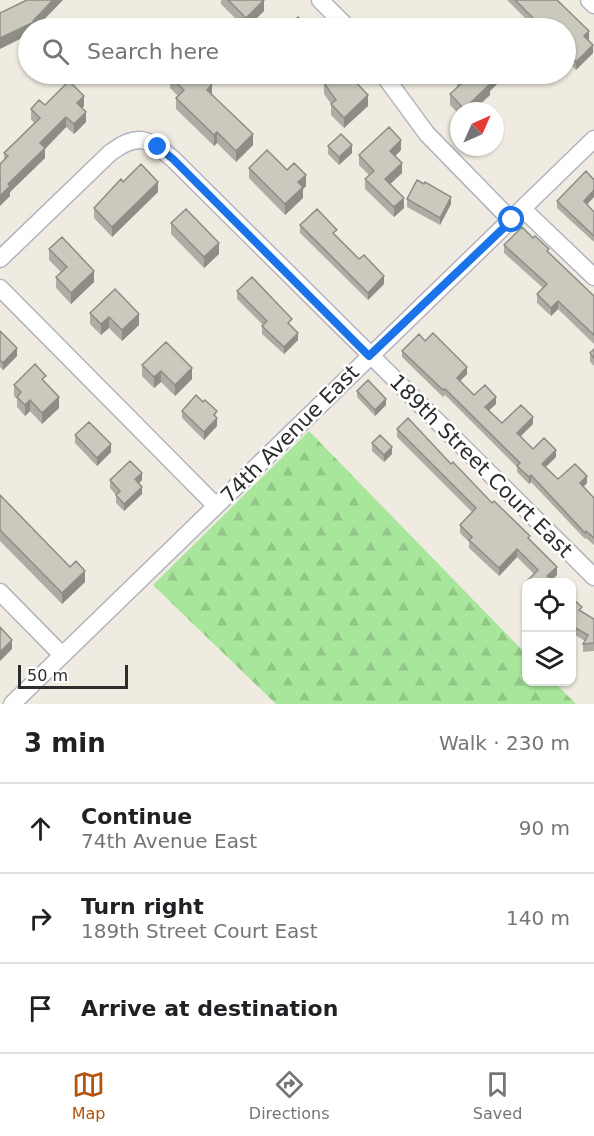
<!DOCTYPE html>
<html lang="en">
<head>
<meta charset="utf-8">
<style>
  :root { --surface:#fff; --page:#f6f6f6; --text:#202124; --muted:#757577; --line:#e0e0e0; --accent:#b45309 }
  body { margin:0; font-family:"DejaVu Sans",sans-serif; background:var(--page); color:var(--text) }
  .controls { position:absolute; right:18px; bottom:18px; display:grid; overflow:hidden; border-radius:12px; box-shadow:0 2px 4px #0004 }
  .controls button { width:54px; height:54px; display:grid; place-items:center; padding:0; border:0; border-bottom:2px solid var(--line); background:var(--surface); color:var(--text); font:30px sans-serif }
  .compass { position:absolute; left:450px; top:102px; width:54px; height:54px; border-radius:50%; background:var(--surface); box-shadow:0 2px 4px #0004; rotate:45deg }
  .scale { position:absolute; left:18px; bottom:15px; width:110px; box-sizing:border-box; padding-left:6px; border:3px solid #2d2d2d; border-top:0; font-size:16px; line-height:21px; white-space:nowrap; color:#2d2d2d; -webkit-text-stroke:4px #fff; paint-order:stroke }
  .stop { position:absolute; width:18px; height:18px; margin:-14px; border:4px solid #1a73e8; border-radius:50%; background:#fff }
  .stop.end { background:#1a73e8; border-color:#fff; box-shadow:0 2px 6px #0008 }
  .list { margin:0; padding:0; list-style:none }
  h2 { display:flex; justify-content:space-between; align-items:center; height:78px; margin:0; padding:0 24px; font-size:26px }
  h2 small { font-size:20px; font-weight:400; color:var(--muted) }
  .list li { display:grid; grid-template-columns:39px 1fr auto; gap:18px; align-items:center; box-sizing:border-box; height:90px; padding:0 24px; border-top:2px solid var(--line) }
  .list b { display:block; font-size:22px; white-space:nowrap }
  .list p { margin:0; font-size:20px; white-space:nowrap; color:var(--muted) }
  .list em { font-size:20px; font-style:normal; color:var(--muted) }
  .icon { flex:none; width:33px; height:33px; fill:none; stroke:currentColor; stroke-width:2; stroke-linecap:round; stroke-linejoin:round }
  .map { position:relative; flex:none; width:594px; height:704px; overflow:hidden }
  .search { position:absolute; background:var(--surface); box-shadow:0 2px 4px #0004; left:18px; right:18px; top:18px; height:66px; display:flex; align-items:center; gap:15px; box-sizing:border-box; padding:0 21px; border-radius:33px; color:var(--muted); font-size:22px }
  .sheet { height:348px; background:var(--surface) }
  nav { display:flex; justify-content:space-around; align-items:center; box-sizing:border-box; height:84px; border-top:2px solid var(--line); background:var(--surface); font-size:16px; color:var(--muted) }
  nav a { display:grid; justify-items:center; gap:3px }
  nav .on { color:var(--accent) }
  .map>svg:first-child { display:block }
  .forest { fill:url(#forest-firs) }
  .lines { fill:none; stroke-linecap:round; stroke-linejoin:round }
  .street-casing { stroke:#b3b3c1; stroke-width:19 }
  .street { stroke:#fff; stroke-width:16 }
  .wall { fill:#afada3 }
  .shaded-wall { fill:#8e8d85 }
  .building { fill:#cbc9be; stroke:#8e8d85; stroke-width:1.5 }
  .route { stroke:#1a73e8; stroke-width:8 }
  .labels { text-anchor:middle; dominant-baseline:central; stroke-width:5; stroke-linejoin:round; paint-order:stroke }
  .street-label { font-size:21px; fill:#2d2d2d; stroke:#fff }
</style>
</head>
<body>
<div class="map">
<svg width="594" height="704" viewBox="0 0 594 704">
  <defs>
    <pattern id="forest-firs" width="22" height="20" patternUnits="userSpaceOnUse" patternTransform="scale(1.5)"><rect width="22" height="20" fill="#a8e79b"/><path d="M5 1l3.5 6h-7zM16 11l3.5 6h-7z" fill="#91c686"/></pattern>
  </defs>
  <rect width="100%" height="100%" fill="#efebe0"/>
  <path class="forest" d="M309,431L526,654V682H554L576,704H276L153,585Z"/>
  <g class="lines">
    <defs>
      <path id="street" d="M320,0L348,28
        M589,0L594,5
        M383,74L427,134L511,220
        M523,209L594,277
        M0,259L110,153C138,132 148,138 173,159L594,577
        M0,288L216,506
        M0,592L61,654
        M12,704L594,139"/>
    </defs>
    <use href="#street" class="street-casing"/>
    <use href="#street" class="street"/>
  </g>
  <path class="wall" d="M221,0H264V11L247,28H245L221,4Z
    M507,0H557L589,39L588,40L593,53L576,70L566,59V28H535Z
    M122,74H141V77Z
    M503,74V78L490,91V95L473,111H459V114L450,105V94L457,88V80Z
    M170,77L212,95L253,145L236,162L217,143L214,146L176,109V98L178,96L170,88Z
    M324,83L368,106L344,128L331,115V104L324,94Z
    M45,105L84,106L82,108L86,122L74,134L66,127L45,149V158L10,192V196L4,160V153L34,123L31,119V109Z
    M328,146L352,153L339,165L328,154Z
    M401,150L395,156L402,173L390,184L404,208L394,217L365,189V179L369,175L359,165V155Z
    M249,168L287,170L306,186L303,189V198L285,215L249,178Z
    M424,184L451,204L440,225L407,207V199Z
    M158,192L112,237L94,218V208Z
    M557,201L587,204L594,212V242L557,208Z
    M171,223L219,254L204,268L171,234Z
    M300,225L337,237L384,284L368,300L300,233Z
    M533,238L549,253L594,296V344L558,309L551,316L537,303V294L543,288L504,253V245Z
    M49,249L94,282L71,304L56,288V277L61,272L49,260Z
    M115,289L139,325L122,341L109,328L101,335L90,324V313Z
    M237,291L291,327L298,340L284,354L262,334V326L263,325L237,299Z
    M0,331L17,356L3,370L0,367Z
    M425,341L467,374L460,381L474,395L496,404L489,410L502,423L533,424L520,436L533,449L556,457L546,467L558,479L587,483L583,487L594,498V545L586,538L585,539L531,482L529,484L517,472V467L445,395L443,397L402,357V351Z
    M594,349V366L590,362V353Z
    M142,365L192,379L175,396L161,382L154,388L142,376Z
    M46,383L59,408L42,424L30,411L25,416L17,407V399L14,396V385Z
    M357,391L386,405L375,416L357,397Z
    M182,411L217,418V426L204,440L182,418Z
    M397,429L451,464L492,503L530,539L557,575L552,580L554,582H527V581L534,574L517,557L499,576L469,548V542L460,533V525L472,512L397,437Z
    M75,435L111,452L97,466L75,443Z
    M372,443L392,454L384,462L372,451Z
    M110,480H142L139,483L142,494L124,511L116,503V495L110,488Z
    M0,495L85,582L62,604L0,541Z
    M572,598L582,612L594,619V651L583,652V644L585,641L572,633Z"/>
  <path class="shaded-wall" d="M53,0H63L36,28H28V35L0,49V38L33,21Z
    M264,0V11L246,28V18Z
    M589,31V39L584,44V36Z
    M593,45V53L576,70V62Z
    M496,74H503V78L490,91V95L473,111H464V109Z
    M212,84V95L207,90Z
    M368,95V106L344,128V118Z
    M84,96V106L77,113V103Z
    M86,112V122L74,134V124Z
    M66,117V127L45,149V158L10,192V196L0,206V196L8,184L40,143Z
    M217,132V143L214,146V135Z
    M253,134V145L236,162V151Z
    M401,140V150L390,161V151Z
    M352,145V153L339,165V157Z
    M402,163V173L385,189V179Z
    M306,175V186L303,189V198L285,215V204L298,182Z
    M158,182V192L112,237V227Z
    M594,190V197L584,208V201Z
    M451,197V204L440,225V218Z
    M404,198V208L394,217V207Z
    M219,243V254L204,268V257Z
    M94,271V282L71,304V293Z
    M384,276V284L368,300V293Z
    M558,301V309L551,316V308Z
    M139,314V325L122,341V330Z
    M109,317V328L101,335V324Z
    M298,333V340L284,354V347Z
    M17,348V356L3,370V363Z
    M467,367V374L457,384V378Z
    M192,368V379L175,396V385Z
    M161,371V382L154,388V377Z
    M59,397V408L42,424V413Z
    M496,397V404L485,414V407Z
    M386,399V405L375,416V410Z
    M30,400V411L25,416V405Z
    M533,417V424L517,440V433Z
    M217,418V426L204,440V432Z
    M111,444V452L97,466V458Z
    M392,447V454L384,462V455Z
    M556,450V457L542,470V464Z
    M142,473V480L135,487V479Z
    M531,475V482L529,484V477Z
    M587,476V483L580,490V483Z
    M142,487V494L124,511V504Z
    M517,549V557L499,576V568Z
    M557,567V575L549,582L547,576Z
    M85,571V582L62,604V593Z
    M12,640V649L0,661V652Z"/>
  <path class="building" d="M27,0H53L33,21L34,22L0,38V13Z
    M228,0H264L246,18Z
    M515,0H557L589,31L584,36L593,45L576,62L566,51V28H543Z
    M298,17L309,28H286Z
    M113,26L126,28H113Z
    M173,74H200L212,84L207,90L253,134L236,151L217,132L214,135L176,98L184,90L170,77Z
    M335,74H344L345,75L348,74L368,95L344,118L331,104L336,100L324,83Z
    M463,74H496L488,82L490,84L464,109L450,94L461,84L457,80Z
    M69,81L84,96L77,103L86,112L74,124L66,117L40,143L45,148L8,184L10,186L0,196V164L8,156L4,153L40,118L31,109L39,100L45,105Z
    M389,127L401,140L390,151L402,163L385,179L404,198L394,207L365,179L374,171L359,155Z
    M341,134L352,145L339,157L328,146Z
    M267,150L287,170L294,163L306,175L298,182L303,187L285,204L249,168Z
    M141,164L158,182L112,227L94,208L121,179L123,182Z
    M586,171L594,180V190L584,201L594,212V236L557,201Z
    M417,180L424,184L425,182L451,197L440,218L407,199Z
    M186,209L219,243L204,257L171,223Z
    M317,209L337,230L333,233L359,259L364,255L384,276L368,293L300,225Z
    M522,227L533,238L535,236L549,249L547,251L594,296V335L558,301L551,308L537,294L547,284L504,245Z
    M62,237L94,271L71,293L56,277L67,267L49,249Z
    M252,277L292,319L288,323L298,333L284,347L262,326L267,321L237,291Z
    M115,289L139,314L122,330L109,317L101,324L90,313Z
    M0,331L17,348L3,363L0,360Z
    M433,333L467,367L457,378L474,395L485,385L496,397L485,407L502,423L521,405L533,417L517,433L533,449L544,438L556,450L542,464L558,479L575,464L587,476L580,483L594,498V538L586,531L585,533L531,475L529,477L517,466L520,463L445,389L443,390L402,351L419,334L425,341Z
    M166,342L192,368L175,385L161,371L154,377L142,365Z
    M594,349V358L590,353Z
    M35,364L46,376L42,379L59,397L42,413L30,400L25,405L17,397L21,392L14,385Z
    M368,380L386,399L375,410L357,391Z
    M196,395L203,402L205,400L217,411L214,415L217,418L204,432L182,411Z
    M408,418L451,464L453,462L492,503L494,501L530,536L528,538L557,567L547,576L554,582H529L527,581L538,570L517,549L499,568L469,540L472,537L460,525L476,508L397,429Z
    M89,422L111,444L97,458L75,435Z
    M380,435L392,447L384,455L372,443Z
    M130,461L142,473L135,479L142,487L124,504L116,495L120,491L110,480Z
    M0,495L70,567L76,561L85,571L62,593L0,530Z
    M572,598L582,607L579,610L594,619V643L583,644L588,635L572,626Z
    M0,627L12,640L0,652Z"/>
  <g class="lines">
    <path class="route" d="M158,147L173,159L369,356L512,220"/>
  </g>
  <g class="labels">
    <g class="street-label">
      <text transform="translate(290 434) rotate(-45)">74th Avenue East</text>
      <text transform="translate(481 466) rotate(45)">189th Street Court East</text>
    </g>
  </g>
</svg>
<div class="controls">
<button><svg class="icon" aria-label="locate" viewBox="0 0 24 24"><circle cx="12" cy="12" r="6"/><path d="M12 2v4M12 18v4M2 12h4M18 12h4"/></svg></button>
<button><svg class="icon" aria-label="layers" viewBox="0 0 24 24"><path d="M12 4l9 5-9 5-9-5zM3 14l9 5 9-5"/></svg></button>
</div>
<svg class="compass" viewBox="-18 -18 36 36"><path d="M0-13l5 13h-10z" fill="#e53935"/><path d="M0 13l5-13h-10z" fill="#757577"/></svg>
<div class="scale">50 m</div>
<div class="stop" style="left:512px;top:220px"></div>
<div class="stop end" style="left:158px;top:147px"></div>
<div class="search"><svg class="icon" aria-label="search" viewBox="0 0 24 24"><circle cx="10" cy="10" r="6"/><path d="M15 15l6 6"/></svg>Search here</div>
</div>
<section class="sheet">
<h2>3 min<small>Walk · 230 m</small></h2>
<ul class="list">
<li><svg class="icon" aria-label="ahead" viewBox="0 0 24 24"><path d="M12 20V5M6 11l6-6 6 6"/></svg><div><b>Continue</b><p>74th Avenue East</p></div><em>90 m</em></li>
<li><svg class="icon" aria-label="right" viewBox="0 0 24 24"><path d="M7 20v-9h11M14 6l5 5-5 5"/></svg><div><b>Turn right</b><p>189th Street Court East</p></div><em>140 m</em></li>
<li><svg class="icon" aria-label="arrive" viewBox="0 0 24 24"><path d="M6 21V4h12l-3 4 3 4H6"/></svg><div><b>Arrive at destination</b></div></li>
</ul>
</section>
<nav>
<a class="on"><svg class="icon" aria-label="map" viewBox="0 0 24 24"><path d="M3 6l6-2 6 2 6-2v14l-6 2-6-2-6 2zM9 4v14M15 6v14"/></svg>Map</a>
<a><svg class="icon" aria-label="directions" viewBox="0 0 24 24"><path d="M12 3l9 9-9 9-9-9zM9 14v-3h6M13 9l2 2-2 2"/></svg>Directions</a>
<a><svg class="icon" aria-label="saved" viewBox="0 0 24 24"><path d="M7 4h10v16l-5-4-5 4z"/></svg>Saved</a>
</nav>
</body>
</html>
